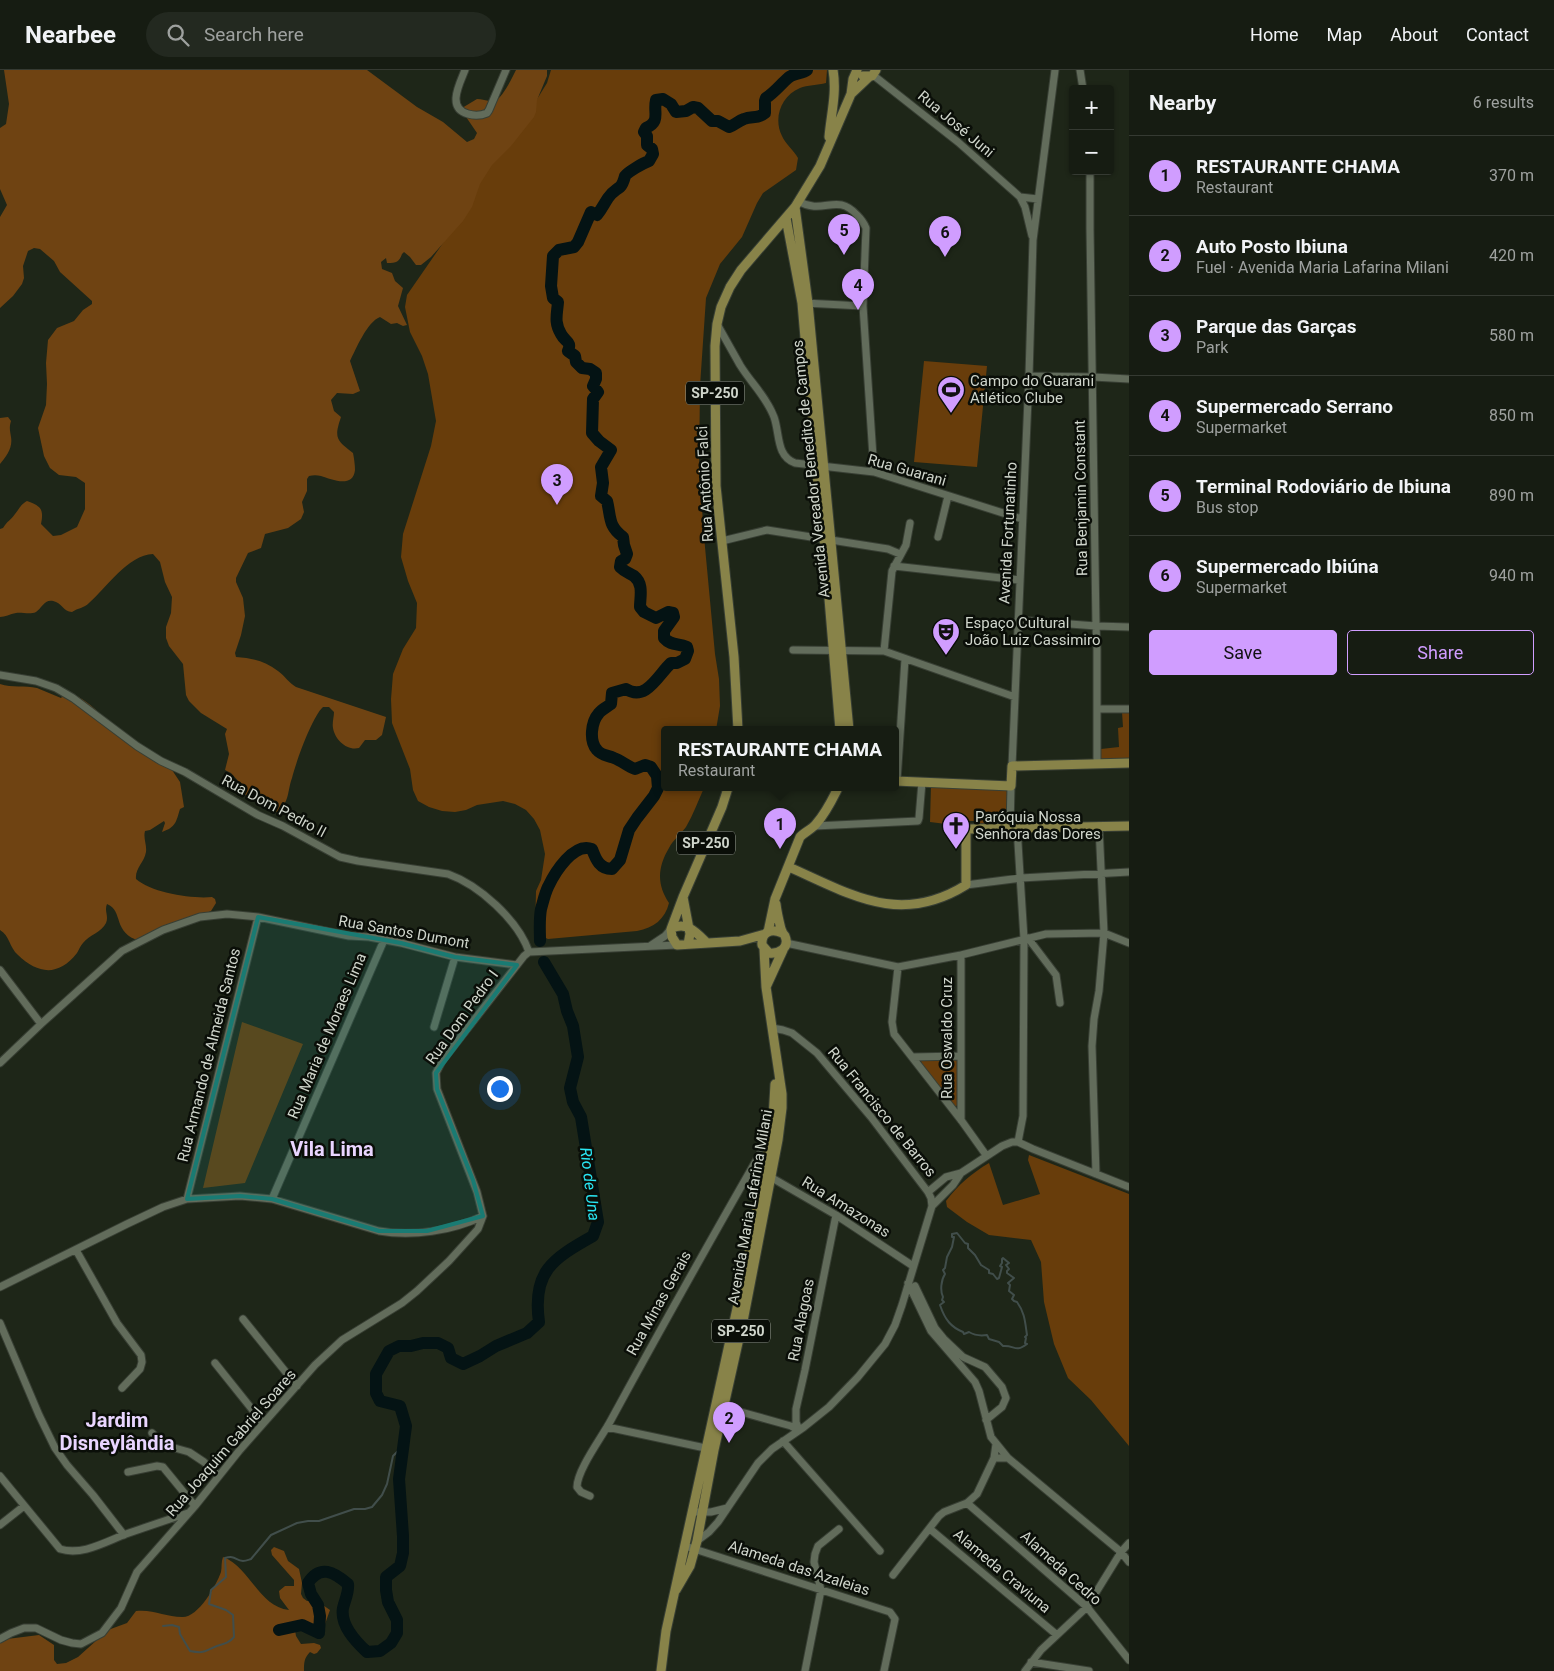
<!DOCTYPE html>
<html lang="en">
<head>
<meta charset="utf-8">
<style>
  :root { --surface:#161c12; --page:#232920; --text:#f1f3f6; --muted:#9ea19f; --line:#353a32; --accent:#d09dff }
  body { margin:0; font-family:Roboto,sans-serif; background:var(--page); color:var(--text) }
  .controls { position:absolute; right:15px; top:15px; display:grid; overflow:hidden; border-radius:5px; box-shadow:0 1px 4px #0004 }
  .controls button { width:45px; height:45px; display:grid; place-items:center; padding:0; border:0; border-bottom:1px solid var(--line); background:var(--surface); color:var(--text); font:25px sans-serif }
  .you { position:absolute; left:499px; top:1018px; width:18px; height:18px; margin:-12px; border:4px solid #fff; border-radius:50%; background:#1a73e8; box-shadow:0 0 0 8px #1a73e833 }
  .badge { display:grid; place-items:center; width:32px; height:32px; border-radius:50%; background:var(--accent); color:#111; font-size:16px; font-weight:700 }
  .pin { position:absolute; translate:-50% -41px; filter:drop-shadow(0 1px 2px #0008) }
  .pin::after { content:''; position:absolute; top:26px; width:18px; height:15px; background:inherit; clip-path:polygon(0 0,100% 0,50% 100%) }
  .popup { position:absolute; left:661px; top:656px; width:238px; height:65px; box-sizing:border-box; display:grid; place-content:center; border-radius:5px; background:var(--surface); filter:drop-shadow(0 1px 4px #0005); font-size:16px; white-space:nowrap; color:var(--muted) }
  .popup b { font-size:19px; color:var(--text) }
  .popup::after { content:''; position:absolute; left:50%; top:100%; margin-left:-10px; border:10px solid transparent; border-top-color:var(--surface) }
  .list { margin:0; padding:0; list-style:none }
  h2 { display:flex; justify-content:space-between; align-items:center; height:65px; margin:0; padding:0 20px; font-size:21px }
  h2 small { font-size:16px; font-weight:400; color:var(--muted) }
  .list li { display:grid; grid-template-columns:32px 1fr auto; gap:15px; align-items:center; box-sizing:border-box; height:80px; padding:0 20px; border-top:1px solid var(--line) }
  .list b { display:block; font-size:19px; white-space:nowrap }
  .list p { margin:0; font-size:16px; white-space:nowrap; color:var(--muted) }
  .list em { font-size:16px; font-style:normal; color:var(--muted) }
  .actions { display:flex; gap:10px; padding:15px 20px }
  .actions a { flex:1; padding:11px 0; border:1px solid var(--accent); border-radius:5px; text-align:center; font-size:18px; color:var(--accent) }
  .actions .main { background:var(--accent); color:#111 }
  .icon { flex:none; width:28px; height:28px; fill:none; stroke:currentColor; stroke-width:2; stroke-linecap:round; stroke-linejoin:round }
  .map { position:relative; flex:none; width:1129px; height:1601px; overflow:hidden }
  header { display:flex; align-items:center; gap:30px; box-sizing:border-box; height:70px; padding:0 25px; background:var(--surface); border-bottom:1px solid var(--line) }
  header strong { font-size:24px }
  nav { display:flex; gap:28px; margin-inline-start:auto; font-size:18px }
  .search { width:350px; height:45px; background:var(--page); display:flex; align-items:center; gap:12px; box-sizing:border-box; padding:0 18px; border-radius:28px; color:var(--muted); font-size:19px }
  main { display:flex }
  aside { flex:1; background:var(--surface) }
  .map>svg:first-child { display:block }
  .green { fill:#683d0b }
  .forest { fill:#6f4312 }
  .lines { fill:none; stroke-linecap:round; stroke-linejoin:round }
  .stream { stroke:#414e4b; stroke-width:2 }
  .river { stroke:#041314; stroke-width:12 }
  .minor-casing { stroke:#383f34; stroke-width:9 }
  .major-casing { stroke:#383f34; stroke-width:11 }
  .minor { stroke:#626c5b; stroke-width:7 }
  .major { stroke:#888349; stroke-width:9 }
  .marked { fill:#197b73; fill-opacity:0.2; stroke:#197b73; stroke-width:4; stroke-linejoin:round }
  .labels { text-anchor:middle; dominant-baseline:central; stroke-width:5; stroke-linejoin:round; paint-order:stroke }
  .shield { fill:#0a0e08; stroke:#959a91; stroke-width:1 }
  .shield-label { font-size:14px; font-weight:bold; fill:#d0d6cc }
  .street-label { font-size:15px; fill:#d0d6cc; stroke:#0a0e08 }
  .poi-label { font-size:15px; fill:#d0d6cc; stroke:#0a0e08; text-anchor:start }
  .water-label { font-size:16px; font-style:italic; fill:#29e6f3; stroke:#0a0e08 }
  .district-label { font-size:20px; font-weight:bold; fill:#e9d5ff; stroke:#0a0e08 }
</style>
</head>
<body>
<header>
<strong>Nearbee</strong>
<div class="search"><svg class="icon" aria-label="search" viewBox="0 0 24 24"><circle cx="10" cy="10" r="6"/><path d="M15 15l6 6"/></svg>Search here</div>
<nav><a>Home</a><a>Map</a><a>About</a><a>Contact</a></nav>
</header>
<main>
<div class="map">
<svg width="1129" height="1601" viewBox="0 0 1129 1601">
  <rect width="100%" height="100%" fill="#1e2618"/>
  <path class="green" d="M551,0H827L826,13C818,15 807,15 800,18C781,26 773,48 782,66C785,73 794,81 798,88L796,100L763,123L757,133L742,167L720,194L706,228L700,316L699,401L705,477L715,584L719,609L720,636L716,660H665V718H704C698,731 693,745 686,757C681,764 673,770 669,778C657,798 657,815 669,833C665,849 654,858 637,861L548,869L535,863L536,821L541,810L545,784L540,760L534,749L526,740L515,734L503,731L477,735L466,740L455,742L442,741L429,737L418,731L413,720L410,699L392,653L391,629L393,604L403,579L416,558L417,533L408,511L401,487L403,464L431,376L436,351L428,304L422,286L410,262L405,237L407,225L443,173L474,118L539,26L547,13Z
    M924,291L987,296L977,397L914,392Z
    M1122,642H1129V689H1101V679L1119,677L1118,658L1123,657Z
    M931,715L1009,717L1007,750L974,756V751H950L946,754L930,752Z
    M242,952L303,974L245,1113L203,1118Z
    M959,990L958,1035L954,1037L922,995L921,991Z
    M1029,1085L1129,1124V1376L1091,1330L1068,1308L1054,1274L1044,1232L1041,1192L1031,1170L989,1165L967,1152L947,1137L946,1131C958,1115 972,1103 989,1093L1003,1135L1040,1124L1028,1090Z"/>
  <path class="forest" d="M4,0H367L417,37L443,52L467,72L474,69L477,63L462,41V38L477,29C482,29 489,32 494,31C502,29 512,8 516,0H547V6L537,30L536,42L534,47L511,76L492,95L480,114L472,137L463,151L431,187L421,195H416L410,187L404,182L402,184C399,192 397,193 387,193L386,188L381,192L382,199L392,203L395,211L403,218L398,236L407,255L403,256L397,253L391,254L380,247C367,252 356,279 350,291L360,321L353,324L337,323L331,330L334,341L341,347C334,368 336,370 353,383C354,388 355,395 355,400C353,419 331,409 321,406C317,405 313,405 309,406L307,409V421L302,432L304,442L301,449L288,458L265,464L261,478L248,483L236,508V512L243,528L245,546L241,565L235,583L236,587C252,588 265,591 278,601C285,606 289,613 296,617L386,647L382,665L376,670H365L359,678C347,681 335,670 333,658C332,653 334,647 334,642L329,637H323C312,647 296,692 292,708C287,722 290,732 277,742L251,729L242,722L239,712L231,703L225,700L229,684L225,664L227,659L201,643L189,631L186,625L183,594L169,576L166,568V557L171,543L172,527L165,512L160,492L153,484C128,485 106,518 89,533C84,538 78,538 72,542C63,541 63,535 56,532C45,527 42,538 36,542C30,545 22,542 16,543C10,544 5,547 0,547V459L3,458C7,451 11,450 15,444C20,438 20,435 27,431C41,436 44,439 41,454L53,466L61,465L77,457L85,439V413L76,407L59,405L50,398L44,386L38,358L46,335L47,314L46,293L48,270L57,258L74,251L83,240L92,234V231L60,202L54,191L40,179L34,178L28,181L23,196L24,208L22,214L13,226L0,238V147L7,135L0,119V58L6,54L9,34Z
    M8,347L11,351C9,358 10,360 11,367C13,378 6,387 0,394V348Z
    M0,614C12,618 25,615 37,618C45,621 53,625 61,628L62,627L58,619C78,624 92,634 105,650L168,694L180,712L184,737L180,739C176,752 176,757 162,762L165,753L164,751L150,760L145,761C143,768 147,775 146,782C144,793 135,798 136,809C152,823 192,829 212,827L215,829L216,833L211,841L140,871C112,863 124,841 107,834C104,841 109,846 106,853C102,862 89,865 83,873C80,876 79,880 77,883C58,907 38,904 18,885C9,877 10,866 0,860Z
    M274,1477L284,1481L288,1491L299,1499L302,1513L301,1524L303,1528L307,1531H317L330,1540L325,1554V1564L299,1558L295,1560L296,1566L301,1574L314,1573L320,1575L321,1578L317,1583L314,1584L310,1582C304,1588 304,1593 304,1601H0V1572L7,1569L39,1565L54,1575V1590L57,1594L66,1593L78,1587L108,1560L127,1553L136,1541C153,1539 166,1547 182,1547C198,1548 216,1516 221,1502C222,1497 221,1492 223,1487C250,1497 259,1537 289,1540L280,1528L279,1521L285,1516H294V1510L272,1485L271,1480Z"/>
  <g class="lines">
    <path class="stream" d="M957,1163L965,1173L968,1174V1178L975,1185L981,1195L989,1200V1203L993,1204L997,1209L999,1208L1002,1197L1000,1196L1002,1193V1189L1003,1188L1009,1193L1006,1195L1009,1199L1007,1201V1203L1014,1208L1008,1213L1010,1215L1009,1221L1014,1225L1012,1229L1014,1231L1017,1232C1025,1243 1025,1252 1027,1265L1025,1267L1026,1268L1025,1273L1027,1274C1015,1283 1015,1275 1003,1276L999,1272L989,1269L987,1265C981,1266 974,1265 969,1262L964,1264L963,1262C951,1257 945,1250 940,1235L944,1232L942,1230L943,1227C940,1221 941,1210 945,1204L943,1200L945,1198L947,1187L952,1177L954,1167H952V1164Z
      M163,1556L172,1555L179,1557L180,1564L190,1581C205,1584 204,1581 217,1576C224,1574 229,1573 234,1567L233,1545L226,1540L209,1534L211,1520L226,1507L225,1488C235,1485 235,1490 243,1491C246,1491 248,1490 251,1489L271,1465L297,1453L308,1451H319L354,1439H365L372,1437L382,1425L387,1414L393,1386L402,1377"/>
    <path class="river" d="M540,871C540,860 539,850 541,839C543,832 545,823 548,817C555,802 574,772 592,779C596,790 600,799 612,799L620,790L629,760L637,748L654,726L658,718L657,706L651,697L645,695L635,699C627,696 622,691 614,688C608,685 602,686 597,680C589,671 591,652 599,643C602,639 607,637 611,634L612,623L626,619C646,632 658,605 671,593H677L685,589L688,581L687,577C678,573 671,576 664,568V561L674,547L673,543L668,542L656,548L644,542L640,537C640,527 644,514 634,506C629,503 625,502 620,497L621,491L625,489L627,484L624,475L623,467C608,456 611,447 607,431L601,426L603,413L601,397L611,380L599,371L592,363L593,329L598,322L593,316L596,309V303L590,299L582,298L576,292L575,286L568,281C572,271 565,272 561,264C554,252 557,245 558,232L553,228L551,216L553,186L559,180L574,177L578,172L591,142L597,145C602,139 604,134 608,128C612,122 615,121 620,117C623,114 624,110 625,106C628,102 643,93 649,91L653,84L652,79L647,75V66L644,62L646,58C661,51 653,43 656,30L663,29L671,34L676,42L686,41L693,37L698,38L712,51H718L729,57C735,55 738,51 744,49C752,46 758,49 765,43V31L766,28C775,22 781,14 788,8C793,3 802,4 807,0
      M279,1560L302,1555L319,1563L320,1546L318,1535L311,1524L308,1513C320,1494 334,1502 348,1514C349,1523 345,1529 343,1538C340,1555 355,1571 367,1582L380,1581L391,1573L397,1563V1550L388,1532L386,1520V1507L400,1496L403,1483V1466L399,1409L406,1356L400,1336L380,1331L376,1323V1304L389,1281L399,1276H411L423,1273H438L448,1278L451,1288L463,1294L480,1286L496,1276L527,1263L539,1252C532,1202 552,1189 593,1166L598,1152L581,1047L573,1032L570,1018L578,987L573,956L567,941L563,924L544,892"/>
    <defs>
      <path id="minor" d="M465,0C460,13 446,38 468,44C475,46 480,46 487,43L489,40L506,0
        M1080,0L1083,19
        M873,5L958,72L1020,127L1025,137L1032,166
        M1090,101V159L1096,556L1097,579V694
        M1020,127L1038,129
        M798,131C824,146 836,122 857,145C861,149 864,153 866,158L863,236L874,402
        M804,233L863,236
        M717,254C725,268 732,281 740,295C751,313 766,326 774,347C780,364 776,386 795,393L874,402L1022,449
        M1029,306L1093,307L1129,309
        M938,467L948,426
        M831,470L888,479L900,484
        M722,471L767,460L824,469
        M894,496L1019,510
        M1018,550L1096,556L1129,557
        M793,580L884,581L1015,627
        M884,581L892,501L906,475L910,453
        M0,605L36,611L56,618L73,628L137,676L161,691L185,702L258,745L283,756L340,787L358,791L448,804C479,815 518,850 529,882
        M1097,639H1129
        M1012,696L1029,306L1033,170L1055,0
        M897,711L905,589
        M815,756L918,751L919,748L922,712
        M1017,757L1024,869L1023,1046L1018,1072
        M1010,758L1011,716
        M966,815L1021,808L1129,802
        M1028,868L1056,905L1060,933
        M786,873L898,897L961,885L1046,864L1104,863L1129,873
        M650,876L665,866L671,859
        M529,882L677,875
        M961,885V1050
        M898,897L892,952L894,964L961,1050L986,1085
        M0,900L41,954
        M434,957L455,887
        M912,987L961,986
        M0,993L41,954L122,881L163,860L200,847L227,844L258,847L349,866L369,867L401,873L455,887L517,895
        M1096,1104L1092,976L1094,949L1099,921L1104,863L1099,756
        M767,1105L836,1145L913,1196
        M928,1122L946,1107L961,1103L1002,1076L1012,1072H1018L1033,1079L1129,1117
        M187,1129L258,847
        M272,1129L384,870
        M932,1136L953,1115L961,1103
        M76,1180L117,1253L141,1285L142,1292L140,1299L122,1318
        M908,1213L931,1261L975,1312L979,1321L991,1367L1008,1388
        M915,1216L935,1258L944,1269L963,1287L985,1297L1002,1317L1006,1328L1002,1337L986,1350
        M0,1217L127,1154L163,1137L187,1129L240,1126L272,1129L379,1161C412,1167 452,1161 483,1146
        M243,1249L297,1316
        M0,1253L39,1345L55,1378L67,1395L93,1425L124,1465
        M215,1293L263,1353
        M723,1337L791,1356L799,1360
        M607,1357L710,1379
        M799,1360L796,1352V1339L805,1300L836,1145
        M152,1363L164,1375L189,1382L204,1392L219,1406
        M783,1371L880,1481
        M994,1388H1008L1121,1482L1129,1492
        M128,1402L157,1396L163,1397L195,1436
        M0,1406L60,1479C82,1486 105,1472 126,1464C146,1457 167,1450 188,1443
        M590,1426L581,1422L577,1417C577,1400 602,1367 611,1350C660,1260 710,1171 761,1082L768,1065
        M967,1433L1087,1537L1129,1590
        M693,1442H711L727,1438
        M0,1455L24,1436
        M930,1459L1057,1565
        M697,1471L709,1462L718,1452L758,1393L772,1379L804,1357L829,1337L858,1307L885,1274L895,1255L902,1235L932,1136L931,1128L928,1122L871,1047L817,983L792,963L783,960L772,958
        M685,1476L890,1542L895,1549L884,1601
        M893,1505L939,1446L944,1442L967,1433L977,1424L994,1388L996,1374
        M0,1569L11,1563L24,1558H36L61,1570L72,1573L81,1574L102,1563L121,1538L137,1502L195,1436L239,1381L315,1295L342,1270L402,1233L417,1221L449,1191L478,1159L483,1146L477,1122L437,1019L436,1003L442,991L524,886L529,882
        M1031,1592L1089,1601
        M805,1601L821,1520L814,1492L815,1484L818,1476L839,1459
        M1025,1601L1041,1580L1087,1537L1121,1482L1129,1473"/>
      <path id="major" d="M863,6H872L876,0
        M851,24L869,7
        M829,67C831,44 837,23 833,0
        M795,137L808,233L849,660
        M786,148L802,233L816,395L824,469L840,660
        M738,660L734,587L716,416L715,276L717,254L721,237L730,217L741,200L795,137L820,96L851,24L853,9L857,0
        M895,711L1011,716L1012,696L1129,693
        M728,718L722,737L683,827L671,859L672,867L677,875L740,871L765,864
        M789,797C852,825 900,856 966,815V763L967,760L970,759L1129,756
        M683,827L690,864L688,874
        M776,834C777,843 779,851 781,859C782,862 783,864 785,866C790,878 779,884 769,883L762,875C761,862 771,858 782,863
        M671,859C686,850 697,863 707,873
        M768,862L775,829L800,767C805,762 812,759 816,754C826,743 832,730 838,718
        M766,917L783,880
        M676,1520L690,1496L697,1471L714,1380L744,1246L778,1070L782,1038V1024L766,917L764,879
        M661,1601L666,1561L747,1193L769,1075L773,1049L775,1014"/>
    </defs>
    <use href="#minor" class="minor-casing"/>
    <use href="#major" class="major-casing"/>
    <use href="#minor" class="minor"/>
    <use href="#major" class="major"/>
  </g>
  <path class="marked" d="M258,847L401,873L455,887L517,895L436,1003L437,1019L473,1110L483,1146L427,1161H379L272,1129L240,1126L187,1129Z"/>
  <defs>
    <symbol id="stadium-pin" viewBox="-11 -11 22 30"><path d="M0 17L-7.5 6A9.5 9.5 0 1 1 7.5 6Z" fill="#d09dff" stroke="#0a0e08"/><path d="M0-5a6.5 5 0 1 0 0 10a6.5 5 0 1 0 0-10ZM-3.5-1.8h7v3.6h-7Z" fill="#111"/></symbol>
    <symbol id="theatre-pin" viewBox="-11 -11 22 30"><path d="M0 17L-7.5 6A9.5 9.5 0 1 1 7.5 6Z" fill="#d09dff" stroke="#0a0e08"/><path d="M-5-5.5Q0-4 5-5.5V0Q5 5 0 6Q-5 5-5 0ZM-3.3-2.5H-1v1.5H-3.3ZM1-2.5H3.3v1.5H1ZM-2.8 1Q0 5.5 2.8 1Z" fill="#111"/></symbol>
    <symbol id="church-pin" viewBox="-11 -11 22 30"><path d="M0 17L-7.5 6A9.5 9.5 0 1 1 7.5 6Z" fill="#d09dff" stroke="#0a0e08"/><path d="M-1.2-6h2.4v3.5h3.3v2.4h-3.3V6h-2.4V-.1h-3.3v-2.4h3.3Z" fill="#111"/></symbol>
  </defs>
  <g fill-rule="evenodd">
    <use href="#stadium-pin" x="935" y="304" width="32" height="43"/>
    <use href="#theatre-pin" x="930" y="546" width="32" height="43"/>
    <use href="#church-pin" x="940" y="740" width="32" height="43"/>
  </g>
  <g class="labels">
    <g class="shield">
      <rect x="686" y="311.5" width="58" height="23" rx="4"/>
      <rect x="677" y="761.5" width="58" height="23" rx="4"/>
      <rect x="712" y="1249.5" width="58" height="23" rx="4"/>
    </g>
    <g class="shield-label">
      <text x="715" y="323">SP-250</text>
      <text x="706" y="773">SP-250</text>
      <text x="741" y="1261">SP-250</text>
    </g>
    <g class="street-label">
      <text transform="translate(956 54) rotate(40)">Rua José Juni</text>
      <text transform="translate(811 399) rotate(-96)">Avenida Vereador Benedito de Campos</text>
      <text transform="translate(907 400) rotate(16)">Rua Guarani</text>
      <text transform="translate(705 414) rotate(-93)">Rua Antônio Falci</text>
      <text transform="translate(1081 428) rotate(-91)">Rua Benjamin Constant</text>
      <text transform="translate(1008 463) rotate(-87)">Avenida Fortunatinho</text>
      <text transform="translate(274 736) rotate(28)">Rua Dom Pedro II</text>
      <text transform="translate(404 862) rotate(10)">Rua Santos Dumont</text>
      <text transform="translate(462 947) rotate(-54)">Rua Dom Pedro I</text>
      <text transform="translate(327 966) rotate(-67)">Rua Maria de Moraes Lima</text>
      <text transform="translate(947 968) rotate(-90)">Rua Oswaldo Cruz</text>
      <text transform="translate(209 985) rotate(-76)">Rua Armando de Almeida Santos</text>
      <text transform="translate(882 1042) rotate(51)">Rua Francisco de Barros</text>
      <text transform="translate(750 1137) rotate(-80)">Avenida Maria Lafarina Milani</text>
      <text transform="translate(846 1137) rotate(32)">Rua Amazonas</text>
      <text transform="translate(659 1233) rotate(-61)">Rua Minas Gerais</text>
      <text transform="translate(801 1250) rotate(-79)">Rua Alagoas</text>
      <text transform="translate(231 1373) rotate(-49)">Rua Joaquim Gabriel Soares</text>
      <text transform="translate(799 1498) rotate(18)">Alameda das Azaleias</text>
      <text transform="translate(1061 1498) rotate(42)">Alameda Cedro</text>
      <text transform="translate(1002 1501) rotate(40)">Alameda Craviuna</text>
    </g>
    <g class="poi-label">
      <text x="970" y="311">Campo do Guarani<tspan x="970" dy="17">Atlético Clube</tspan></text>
      <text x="965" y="553">Espaço Cultural<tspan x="965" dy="17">João Luiz Cassimiro</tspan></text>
      <text x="975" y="747">Paróquia Nossa<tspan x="975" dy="17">Senhora das Dores</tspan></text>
    </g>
    <g class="water-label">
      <text transform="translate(590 1114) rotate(83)">Rio de Una</text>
    </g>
    <g class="district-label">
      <text x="332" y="1079">Vila Lima</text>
      <text x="117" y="1350">Jardim<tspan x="117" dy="23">Disneylândia</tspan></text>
    </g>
  </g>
</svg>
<div class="controls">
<button>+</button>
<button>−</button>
</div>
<div class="you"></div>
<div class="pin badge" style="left:780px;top:779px">1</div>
<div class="popup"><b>RESTAURANTE CHAMA</b>Restaurant</div>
<div class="pin badge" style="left:729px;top:1373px">2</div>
<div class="pin badge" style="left:557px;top:435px">3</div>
<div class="pin badge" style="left:858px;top:240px">4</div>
<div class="pin badge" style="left:844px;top:185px">5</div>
<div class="pin badge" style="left:945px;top:187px">6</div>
</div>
<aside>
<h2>Nearby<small>6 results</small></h2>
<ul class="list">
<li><span class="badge">1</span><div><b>RESTAURANTE CHAMA</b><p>Restaurant</p></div><em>370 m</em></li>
<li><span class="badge">2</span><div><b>Auto Posto Ibiuna</b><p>Fuel · Avenida Maria Lafarina Milani</p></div><em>420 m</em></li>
<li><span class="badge">3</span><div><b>Parque das Garças</b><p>Park</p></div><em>580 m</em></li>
<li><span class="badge">4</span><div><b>Supermercado Serrano</b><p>Supermarket</p></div><em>850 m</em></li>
<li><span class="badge">5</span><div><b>Terminal Rodoviário de Ibiuna</b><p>Bus stop</p></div><em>890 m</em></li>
<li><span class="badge">6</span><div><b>Supermercado Ibiúna</b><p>Supermarket</p></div><em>940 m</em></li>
</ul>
<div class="actions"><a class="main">Save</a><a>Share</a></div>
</aside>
</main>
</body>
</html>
